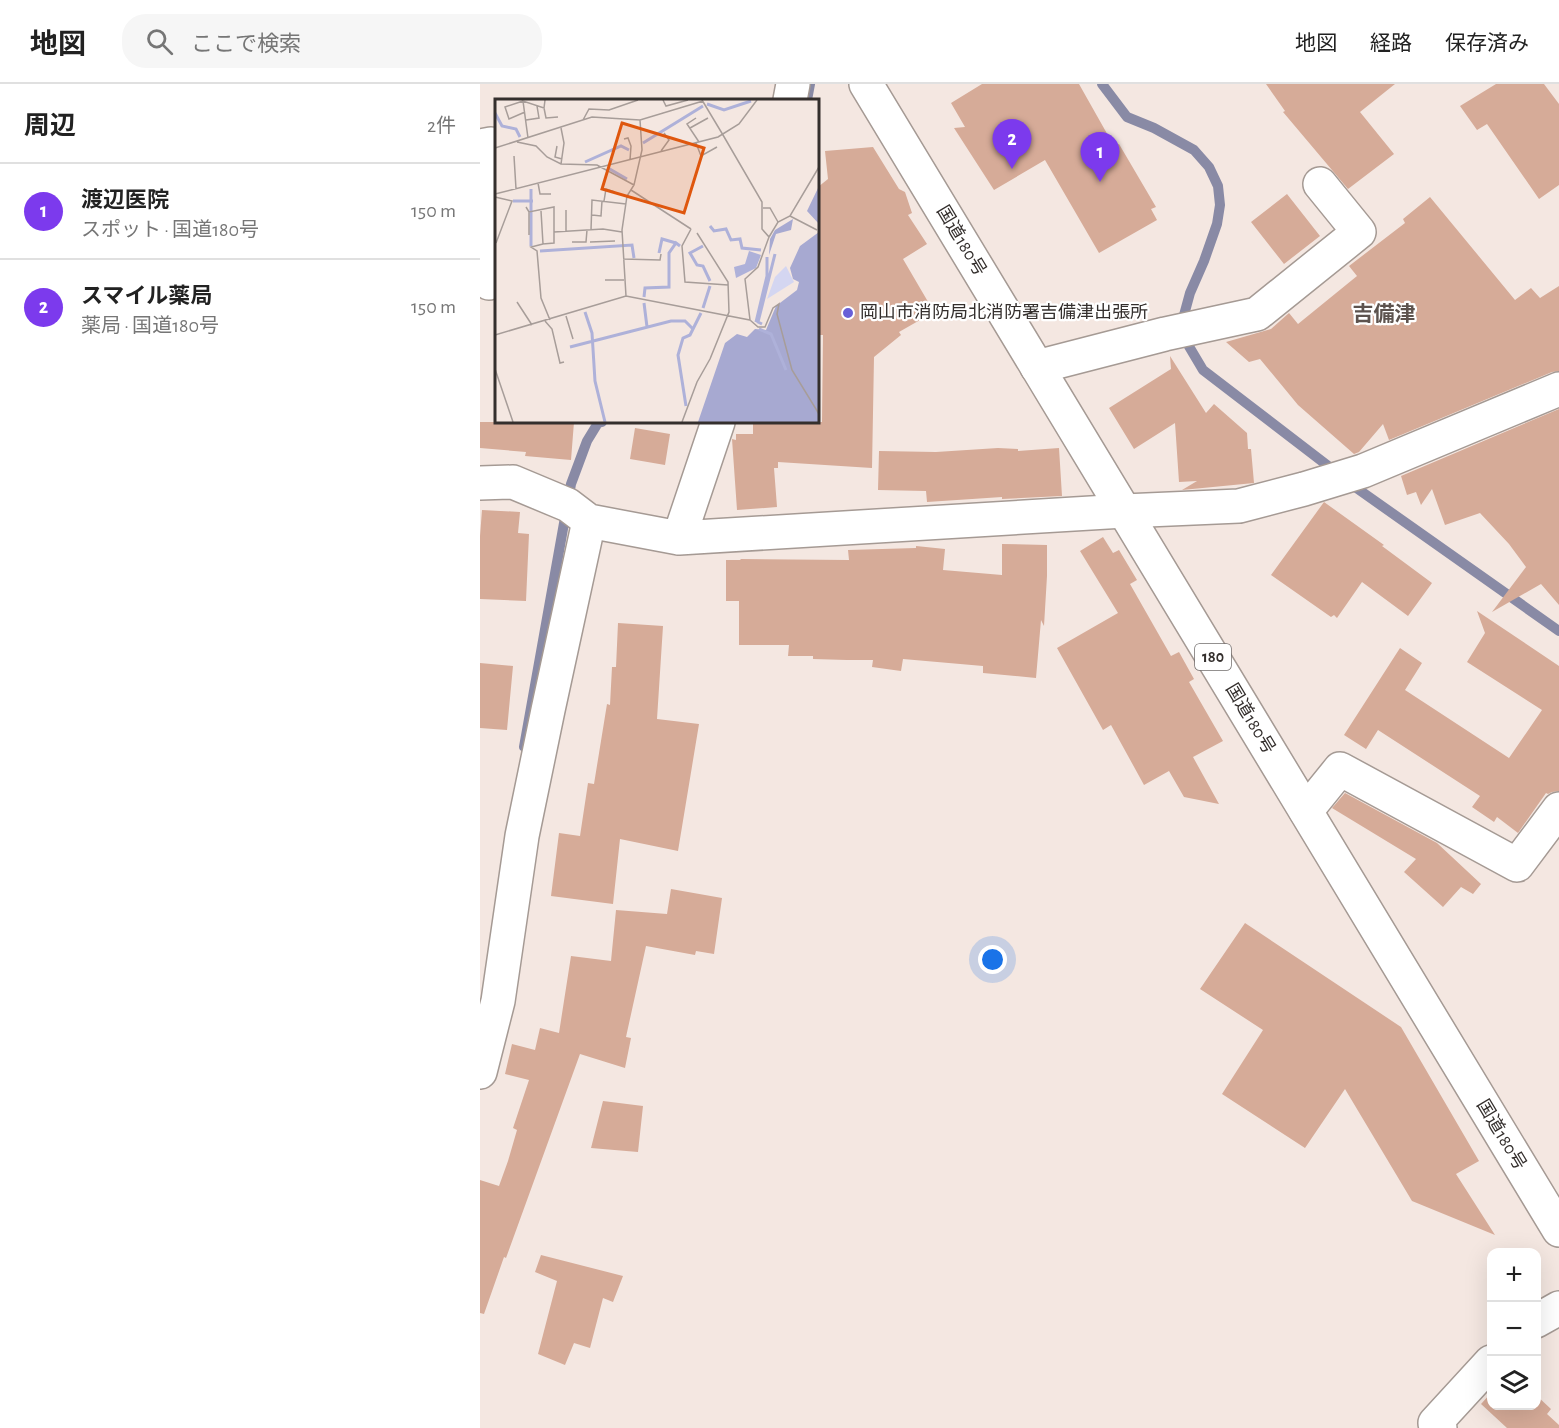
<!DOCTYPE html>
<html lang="ja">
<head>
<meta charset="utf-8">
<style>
  :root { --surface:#fff; --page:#f6f6f6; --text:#222; --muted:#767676; --line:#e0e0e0; --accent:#7c3aed }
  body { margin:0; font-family:"Alegreya Sans","Noto Sans JP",sans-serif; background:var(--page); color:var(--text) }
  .controls { position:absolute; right:18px; bottom:18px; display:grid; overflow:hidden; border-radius:12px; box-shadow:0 6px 24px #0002 }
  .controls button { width:54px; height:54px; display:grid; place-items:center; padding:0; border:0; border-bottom:2px solid var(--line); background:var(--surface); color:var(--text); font:30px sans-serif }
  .you { position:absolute; left:513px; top:876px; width:21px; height:21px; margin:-15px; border:4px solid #fff; border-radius:50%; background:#1a73e8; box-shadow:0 0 0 9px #1a73e833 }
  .badge { display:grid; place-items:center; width:39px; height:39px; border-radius:50%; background:var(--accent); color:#fff; font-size:20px; font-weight:700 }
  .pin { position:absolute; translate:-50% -50px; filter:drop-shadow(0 2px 3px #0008) }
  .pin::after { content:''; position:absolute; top:32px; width:21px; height:18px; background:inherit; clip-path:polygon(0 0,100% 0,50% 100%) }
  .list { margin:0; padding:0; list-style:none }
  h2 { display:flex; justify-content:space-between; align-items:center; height:78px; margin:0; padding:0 24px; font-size:26px }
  h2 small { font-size:20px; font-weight:400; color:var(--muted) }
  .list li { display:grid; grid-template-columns:39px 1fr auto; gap:18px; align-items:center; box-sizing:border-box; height:96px; padding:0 24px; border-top:2px solid var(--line) }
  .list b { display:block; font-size:22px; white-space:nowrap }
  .list p { margin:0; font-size:20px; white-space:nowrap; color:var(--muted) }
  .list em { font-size:20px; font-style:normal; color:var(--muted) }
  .icon { flex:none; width:33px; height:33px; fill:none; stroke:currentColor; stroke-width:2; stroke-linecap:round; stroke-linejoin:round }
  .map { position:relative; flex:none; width:1079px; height:1344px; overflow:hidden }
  header { display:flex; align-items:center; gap:36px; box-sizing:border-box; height:84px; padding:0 30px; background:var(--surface); border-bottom:2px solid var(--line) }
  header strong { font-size:28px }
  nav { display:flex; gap:33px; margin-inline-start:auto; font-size:21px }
  .search { width:420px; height:54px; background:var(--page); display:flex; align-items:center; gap:15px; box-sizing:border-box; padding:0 21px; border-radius:24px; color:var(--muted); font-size:22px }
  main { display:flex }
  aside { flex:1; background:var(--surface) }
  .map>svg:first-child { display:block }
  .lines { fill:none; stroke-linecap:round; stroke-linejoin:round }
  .stream { stroke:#898aa5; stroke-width:10 }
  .building { fill:#d6ab98 }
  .minor-casing { stroke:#a59a94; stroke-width:36 }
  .trunk-casing { stroke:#a59a94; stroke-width:36 }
  .minor { stroke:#fff; stroke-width:33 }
  .trunk { stroke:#fff; stroke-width:33 }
  .poi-dot { fill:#685fd8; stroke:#fff; stroke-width:2 }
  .labels { text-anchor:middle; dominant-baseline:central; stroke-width:4.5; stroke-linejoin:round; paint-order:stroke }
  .shield { fill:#fff; stroke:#716d6c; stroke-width:1.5 }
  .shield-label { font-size:16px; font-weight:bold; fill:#342f2d }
  .street-label { font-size:18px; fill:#342f2d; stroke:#fff }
  .poi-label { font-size:18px; fill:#342f2d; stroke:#fff; text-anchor:start }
  .quarter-label { font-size:21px; font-weight:bold; fill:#5d534e; stroke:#fff }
  .inset-river { fill:none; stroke:#aeb1d9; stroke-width:3 }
  .inset-road { fill:none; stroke:#a79d99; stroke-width:1.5 }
  .view { fill:#df570e; fill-opacity:0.15; stroke:#df570e; stroke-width:3 }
  .inset-edge { fill:none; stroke:#342f2d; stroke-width:3 }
</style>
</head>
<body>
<header>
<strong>地図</strong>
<div class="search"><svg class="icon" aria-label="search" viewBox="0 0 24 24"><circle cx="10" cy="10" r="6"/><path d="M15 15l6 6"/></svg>ここで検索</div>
<nav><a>地図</a><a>経路</a><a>保存済み</a></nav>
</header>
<main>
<aside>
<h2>周辺<small>2件</small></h2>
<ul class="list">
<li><span class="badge">1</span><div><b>渡辺医院</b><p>スポット · 国道180号</p></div><em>150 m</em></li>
<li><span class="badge">2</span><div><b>スマイル薬局</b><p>薬局 · 国道180号</p></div><em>150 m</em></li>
</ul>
</aside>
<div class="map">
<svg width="1079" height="1344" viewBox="0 0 1079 1344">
  <rect width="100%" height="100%" fill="#f4e7e1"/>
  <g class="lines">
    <path class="stream" d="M622,0L647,33L674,44L714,66L729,83L738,102L740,121L737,140L724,177L710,209L704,231L707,259L723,286L856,388
      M327,16L330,0
      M868,398L1079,547
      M44,663L91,400L107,357L118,339L122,338"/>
  </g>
  <path class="building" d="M502,0H599L634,62L639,60L676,123L671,125L677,136L619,169L565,76L514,106L474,44L485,43L471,19Z
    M786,0H915L880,28L914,70L868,105L803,28L805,27Z
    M1016,0H1064L1079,20V101L1059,115L1007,40L997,46L980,22Z
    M393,63L419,105L425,108L432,129L428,131L447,160L423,175L454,228L419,248L421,251L394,273L392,384L298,378V384H294L297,423L257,426L252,355L256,356V350H273V338H342L343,251H338V103L348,95L345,67Z
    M807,110L840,152L804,180L771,138Z
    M950,113L1035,216L1051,204L1060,214L1079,202V287L1072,288L909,356L903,340L879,368L874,370L818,321L780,275L769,278L746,258L791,245L809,229L818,240L877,192L869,182L925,139L923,135Z
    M690,272L726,329L734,320L767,349L768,365H771L774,399L702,406L717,397L699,398L695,339L654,365L629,324L691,285Z
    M1079,325V521L1061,500L1012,528L1046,483L1029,460L1000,429L965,441L952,405L941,421L936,408L927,411L921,392Z
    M0,338H94L91,376L45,372L46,368L0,364Z
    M155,344L190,350L185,381L150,375Z
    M518,364L538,365V367L579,364L582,412L522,415V413L447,418L446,407L398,406L399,367L456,368Z
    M844,418L904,461L902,462L952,499L928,532L882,498L857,534L854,531L851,533L791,491Z
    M2,426L40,428L38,449L49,450L46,517L0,515V452Z
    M623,453L633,469L639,466L657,496L650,500L691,572L699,568L714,595L709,598L743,657L713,673L739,720L704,713L689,687L664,701L631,641L623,646L577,564L638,529L600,467Z
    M522,460L567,461V492L564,542L561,536L556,594L503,589V582L423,575L421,587L392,583L393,576H367L333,575V572H308L309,561H259V517H246V476H261L260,475L369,476L368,466L436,464V462L465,465L463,486L522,491Z
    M997,527L1079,582V707L1072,708L1068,710L1066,709L1038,749L1017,733L1014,738L992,723L1000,712L898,646L886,665L864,651L920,564L942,579L925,606L1029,674L1062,626L987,578L1005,549Z
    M138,539L183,542L177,635L219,640L198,767L140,755L133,820L71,812L79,749L100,752L108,699L114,700L127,620L130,621L132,583H136Z
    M0,579L33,582L27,646L0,644Z
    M865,709L957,759L1001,800L993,810L981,803L963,823L924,788L936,775L852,724Z
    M191,805L242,814L234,870L216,867L215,871L166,862L146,953L151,954L145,984L100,970L26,1174L24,1173L4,1230L0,1229V1096L19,1102L28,1077L37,1046L33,1044L49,996L25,990L32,960L55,966L60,944L79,949L91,872L131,877L136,826L187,830Z
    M765,839L921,943L999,1077L976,1090L1015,1151L932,1117L865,1005L825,1064L742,1010L783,946L720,905Z
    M123,1017L163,1022L158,1068L111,1064Z
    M61,1171L143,1192L133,1218L123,1214L110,1264L94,1259L85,1281L58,1270L77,1197L55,1188Z
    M1011,1309V1322H1056V1311L1071,1325L1067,1330L1079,1341V1344H1027L1001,1320Z"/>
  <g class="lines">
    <defs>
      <path id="minor" d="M310,16L313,0
        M0,62L11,60L9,199
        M557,283L685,250L777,230L879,148L840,100
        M0,399L33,398L88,421L109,437L199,454L644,427L759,422L824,405L883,387L1079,305
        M199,454L238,338
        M826,727L860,685L1037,781L1079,725
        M0,988L18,917L42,752L68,626L109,437
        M1056,1237L1079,1224
        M960,1344L955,1339L1011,1278"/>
      <path id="trunk" d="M386,0L1079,1146"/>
    </defs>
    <use href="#minor" class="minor-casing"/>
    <use href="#trunk" class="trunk-casing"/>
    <use href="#minor" class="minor"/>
    <use href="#trunk" class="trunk"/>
  </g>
  <circle class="poi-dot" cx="368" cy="229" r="6"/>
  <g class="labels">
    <rect class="shield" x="715" y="560" width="36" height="26" rx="4.5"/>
    <g class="shield-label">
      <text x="733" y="573">180</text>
    </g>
    <g class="street-label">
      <text transform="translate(481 157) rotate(59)">国道180号</text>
      <text transform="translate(770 635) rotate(59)">国道180号</text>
      <text transform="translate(1021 1051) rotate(59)">国道180号</text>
    </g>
    <g class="poi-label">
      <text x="380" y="229">岡山市消防局北消防署吉備津出張所</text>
    </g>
    <g class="quarter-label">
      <text x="904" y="230">吉備津</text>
    </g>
  </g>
  <g transform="translate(15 15)">
    <rect width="324" height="324" fill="#f4e7e1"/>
    <path d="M291,167L299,183L272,200L280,178Z" fill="#d4d6f1"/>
    <path d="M324,87V125L312,112ZM298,120L296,131L281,135L274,156L275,140L280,131ZM324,133V323H203L230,244L242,235L252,238L260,230L271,231L281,207L302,191L304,183L298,180L295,169L305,147Z" fill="#a7a9d1"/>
    <path d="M254,152L266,156L261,169L241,179L239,168L250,165Z" fill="#aeb1d9"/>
    <path class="inset-river" d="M212,5L229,11L256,2M0,14L7,27L21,30L25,38M148,44L208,7M90,63L126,47L134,51M113,69L132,80M18,102H38M215,127L219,132L231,130L236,141L245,140L247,149L266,151M36,147V90M208,147L195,154L202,166L208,167L215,182M45,152L137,146L139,159M164,154L167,140L181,144M149,198L150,189L174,188V154L181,144L185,147M149,204L152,228M208,209L215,187M90,213L97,234L100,282L110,323M261,223L272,177V158M267,225L263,223L280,155M264,230L276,235L291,271M75,248L176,222H190L198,230M191,307L183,256L188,239L195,236L206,214"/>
    <path class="inset-road" d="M168,1L171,7L193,1M207,1L228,36M28,2L10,8L14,20L30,13M49,9L51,19L63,18M201,19L192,25L204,43M31,21L44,19L42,7M88,21L94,10L114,11L143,1M195,29L213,19M33,39L28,2L49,9L50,1M129,40L133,39L136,47L135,61M22,43L41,47L52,58L66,65L102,66L139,86M201,44L206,57L222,48M62,47L60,58L67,60M0,49L97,18L145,21L208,2M166,52L174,41L169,34M19,57L21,90M66,65L69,44L66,29M43,84L45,95H56M136,91L196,130M0,95L223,38L244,25L262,1M0,98L17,102L1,144M109,102L111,90L120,93M31,108L34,113L59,108V144L48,145L46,112M268,109H275L283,123M71,111V133M34,113V136M97,116L106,117L107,102M295,117L322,131M196,130L187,147L190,183L233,186M96,131L97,101L131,105M59,133L108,130L127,133M202,134L233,183L234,213L215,260M274,138L283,123L295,117L324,68M77,143H91L92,131M95,143L120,142M48,145L36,148L42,152L46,199L55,221M128,160L165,161L166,155M110,181H129M131,197L127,131L132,97L139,86L147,51L145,21M22,203L37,226M71,217L78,240M255,221L263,228H270L278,209L284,205L282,215L297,271L324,315M50,222L57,230L65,264L69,263M0,236L131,197L255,221L250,180L263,168L274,138L267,130V103L228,36M0,270L18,323M187,323L202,283L215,260"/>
    <path class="view" d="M127,24L209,49L189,114L107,90Z"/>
    <rect width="324" height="324" class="inset-edge"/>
  </g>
</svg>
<div class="controls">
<button>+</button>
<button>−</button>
<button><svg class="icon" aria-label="layers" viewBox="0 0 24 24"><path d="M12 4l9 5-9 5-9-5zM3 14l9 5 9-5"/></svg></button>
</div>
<div class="you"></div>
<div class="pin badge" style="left:620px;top:98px">1</div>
<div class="pin badge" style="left:532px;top:85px">2</div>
</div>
</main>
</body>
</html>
